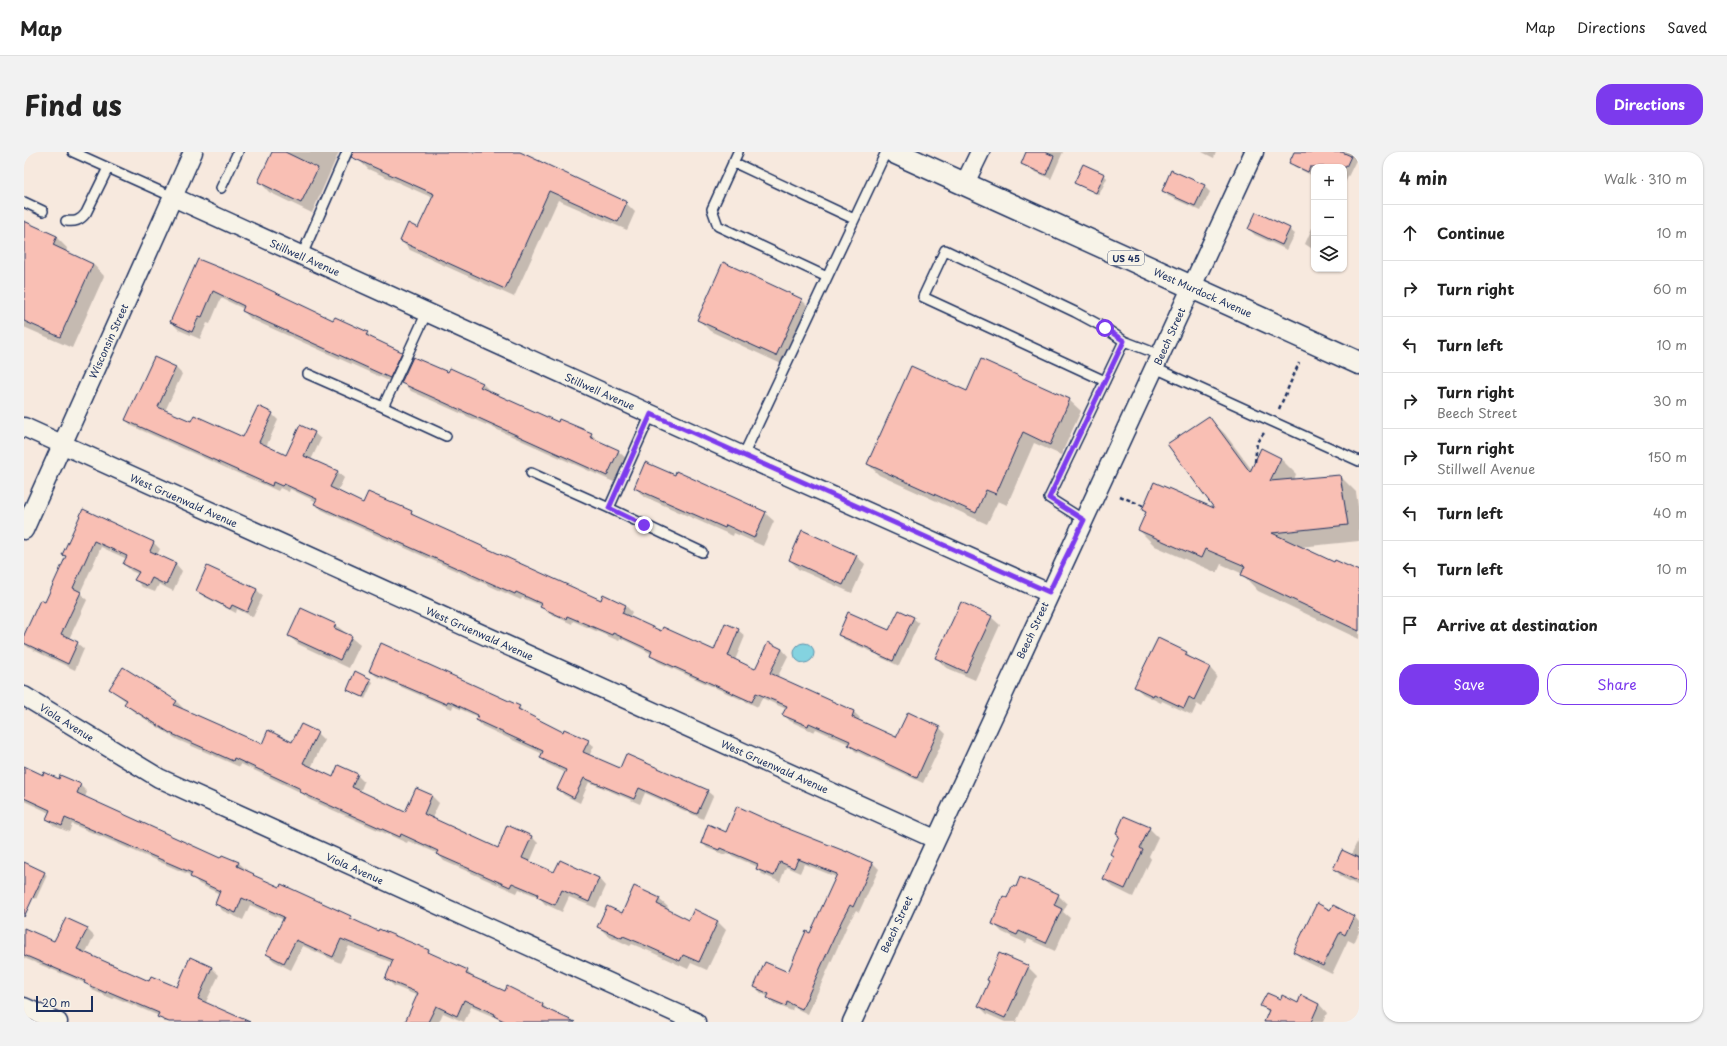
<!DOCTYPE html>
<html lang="en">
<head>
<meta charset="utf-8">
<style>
  :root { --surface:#fff; --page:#f2f2f2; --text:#222; --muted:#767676; --line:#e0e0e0; --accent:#7c3aed }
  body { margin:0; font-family:"Playpen Sans",sans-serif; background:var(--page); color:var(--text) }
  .controls { position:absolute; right:12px; top:12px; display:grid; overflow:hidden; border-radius:8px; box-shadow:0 1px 3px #0004 }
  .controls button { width:36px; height:36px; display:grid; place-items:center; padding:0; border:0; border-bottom:1px solid var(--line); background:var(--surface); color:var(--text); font:20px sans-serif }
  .scale { position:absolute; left:12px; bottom:10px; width:57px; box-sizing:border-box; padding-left:4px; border:2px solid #1b2f5e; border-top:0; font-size:11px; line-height:14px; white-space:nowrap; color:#1b2f5e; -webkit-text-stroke:3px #f7f3e8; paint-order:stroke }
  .stop { position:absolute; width:12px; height:12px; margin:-9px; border:3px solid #7c3aed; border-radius:50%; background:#fff }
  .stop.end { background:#7c3aed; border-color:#fff; box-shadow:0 1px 4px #0008 }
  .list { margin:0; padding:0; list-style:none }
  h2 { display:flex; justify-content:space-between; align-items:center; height:52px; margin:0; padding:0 16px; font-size:17px }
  h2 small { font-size:13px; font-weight:400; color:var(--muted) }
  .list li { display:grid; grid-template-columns:26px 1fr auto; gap:12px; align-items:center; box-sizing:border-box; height:56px; padding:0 16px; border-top:1px solid var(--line) }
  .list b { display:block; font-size:15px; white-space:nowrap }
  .list p { margin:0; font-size:13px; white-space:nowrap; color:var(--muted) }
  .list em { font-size:13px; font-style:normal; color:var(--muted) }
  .actions { display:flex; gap:8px; padding:12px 16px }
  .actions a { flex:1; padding:9px 0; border:1px solid var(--accent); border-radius:16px; text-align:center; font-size:14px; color:var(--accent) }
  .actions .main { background:var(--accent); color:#fff }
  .icon { flex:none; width:22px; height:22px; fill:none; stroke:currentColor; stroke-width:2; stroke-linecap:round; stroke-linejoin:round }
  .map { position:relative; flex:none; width:1335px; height:870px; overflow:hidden; border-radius:16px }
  header { display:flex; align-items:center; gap:24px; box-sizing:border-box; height:56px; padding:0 20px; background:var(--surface); border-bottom:1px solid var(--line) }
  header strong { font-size:19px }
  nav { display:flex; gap:22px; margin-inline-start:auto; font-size:14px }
  .intro { display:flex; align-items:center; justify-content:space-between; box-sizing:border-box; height:96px; padding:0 24px }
  h1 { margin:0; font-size:28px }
  .button { padding:10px 18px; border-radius:16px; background:var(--accent); color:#fff; font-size:14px; font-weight:700 }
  main { display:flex; gap:24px; padding:0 24px }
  aside { flex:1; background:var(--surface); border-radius:16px; box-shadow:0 1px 3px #0004 }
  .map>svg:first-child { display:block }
  .water { fill:#84d3e0; stroke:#5a91ac }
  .shadow { fill:#0003 }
  .building { fill:#f9bfb4; stroke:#1b2f5e }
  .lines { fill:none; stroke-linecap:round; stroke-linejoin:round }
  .lane-casing { stroke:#1b2f5e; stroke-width:12 }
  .street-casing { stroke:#1b2f5e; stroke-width:21 }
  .primary-casing { stroke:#1b2f5e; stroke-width:25 }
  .path { stroke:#1b2f5e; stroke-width:2.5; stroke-dasharray:4 3; stroke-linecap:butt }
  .lane { stroke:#f7f3e8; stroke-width:9 }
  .street { stroke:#f7f3e8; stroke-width:18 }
  .primary { stroke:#f7f3e8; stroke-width:22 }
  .route { stroke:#7c3aed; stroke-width:5 }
  .labels { text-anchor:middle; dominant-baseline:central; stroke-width:3; stroke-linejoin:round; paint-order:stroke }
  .shield { fill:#f7f3e8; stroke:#5d6a87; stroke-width:1 }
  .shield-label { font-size:9px; font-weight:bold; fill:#1b2f5e }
  .street-label { font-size:10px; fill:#1b2f5e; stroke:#f7f3e8 }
</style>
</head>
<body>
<header>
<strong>Map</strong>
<nav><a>Map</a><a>Directions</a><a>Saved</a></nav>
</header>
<div class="intro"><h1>Find us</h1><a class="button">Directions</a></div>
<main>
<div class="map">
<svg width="1335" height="870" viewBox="0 0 1335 870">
  <rect width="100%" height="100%" fill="#f7e9de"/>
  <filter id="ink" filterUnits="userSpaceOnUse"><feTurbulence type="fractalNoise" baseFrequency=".025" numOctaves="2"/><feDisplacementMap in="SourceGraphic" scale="8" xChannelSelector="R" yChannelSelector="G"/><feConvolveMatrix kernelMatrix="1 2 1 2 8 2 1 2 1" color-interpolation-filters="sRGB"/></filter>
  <g filter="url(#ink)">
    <path class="water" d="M770 501a10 10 0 1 1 20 0a10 10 0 1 1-20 0Z"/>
    <path class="shadow" d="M249,0H315L288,61L245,40L235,29Z
      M339,0H494L602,51L611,60L603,78L534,48L490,145L386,98L377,89L395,77L409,46L344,17L335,8Z
      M1004,0H1039L1027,27L1003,16L998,11Z
      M1178,0H1192L1190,6Z
      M1271,0H1335V2L1321,31L1320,30V15H1290L1289,24L1271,15L1267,11Z
      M1080,23L1083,26L1075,43L1052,31Z
      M1180,34L1186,40L1177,59L1144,44L1139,38Z
      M0,70L32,85L43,96L42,100L69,112L80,124L48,196L0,175Z
      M1288,76L1290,77V98L1281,92Z
      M1225,77H1265L1271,82L1263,98L1231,83Z
      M175,108L309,170L343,181L350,188L377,201L385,209L374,233L227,167L219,159L220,157L197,146L186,172L183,171L176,187L155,178L147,170Z
      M700,111L778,148L789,159L764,215L686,179L675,168Z
      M130,207L152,216L158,222L141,259L167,270L219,286L248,262L254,268L242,295L262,304L290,281L297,287L287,308L314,320L320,326L313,340L340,352L387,360L392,366L577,449L602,454L608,460L605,466L637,481L691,500L714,478L721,484L711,508L732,518L758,497L764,504L753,526L830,560L836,566L834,569L873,586L884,561L916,576L922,582L899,631L831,599L825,592L792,577L790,580L766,569L760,563L762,557L738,546L734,555L634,510L628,504V502L596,486L595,489L549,469L548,472L524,461L518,454L498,446L497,448L323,370L298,358L291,352L293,350L266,337L265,340L256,336L254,339L108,274L102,268Z
      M424,222L458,231L467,240L534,271L567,282L576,290L594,299L603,307L592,331L387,239L378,230Z
      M943,241L1045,248L1057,259L1037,303L1010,291L983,353L974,349L963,372L855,323L844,312Z
      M1185,266L1201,282L1228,318L1256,306L1272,322L1270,328L1316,324L1332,340L1335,362V389L1276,395L1311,412L1335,420V487L1234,439L1219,423V422L1197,412L1193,421L1131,394L1115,378L1122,361L1119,357L1193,358Z
      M611,335L741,361L750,369L739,394L710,381L709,384L619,344Z
      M59,358L129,390L136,397L133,403L152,412L158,419L149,439L135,432L131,440L118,435L112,428L114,422L107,419L100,412L103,407L77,395L56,441L63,448L45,487L53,491L60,497L51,518L5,496L0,492V485L21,452L43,406L40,402Z
      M832,404L841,412L828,441L774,417L766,408Z
      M184,416L233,438L239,444L229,465L213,457L212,461L179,444L174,439Z
      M278,457L312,473L336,493L325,516L274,492L265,484Z
      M967,465L976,473L951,528L921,515L913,506Z
      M889,466L895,471L875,514L856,505L853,502L821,488L815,483L866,480Z
      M1135,487L1162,501L1169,508L1186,516L1193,524L1178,555L1173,552L1168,563L1138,549L1137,551L1119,542L1111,535Z
      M346,518L495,555L501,561L540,581L564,589L570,594L565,604L597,617L683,639L689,644L679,667L621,641L616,652L565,630L556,651L540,643L534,637L542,621L523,612L517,606L519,602L458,574L453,568L454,565L429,554L428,557L352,524Z
      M346,527L349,530L341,547L324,538Z
      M86,537L152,549L159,556L158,558L238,594L269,591L293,581L300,588L287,616L309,626L333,623L340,630L336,640L382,661L393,637L408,644L415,651L408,666L474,697L507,684L514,691L506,710L531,721L536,709L575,726L582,734L572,756L545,745L538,760L521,752L515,745L495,737L493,741L454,724L420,709L413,701L384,689L383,691L284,647L278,641L217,612L216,615L154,588L109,559L102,552L103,550Z
      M0,615L20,624L56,633L63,640L61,645L197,707L198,704L215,711L232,726L256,736L257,734L327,765L332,770L355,781L404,799L409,804L443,819L450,826L482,840L519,853L525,859L543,870H477L473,866L447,855L440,870L419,861L415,870H386L394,844L370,834L362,827L369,811L325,794L316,811L279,794L267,818L250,809L243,802L260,768L226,753L219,768L199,759L192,752L196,742L175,732L168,724L48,672L45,680L30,674L23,667L26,661L0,649Z
      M757,675L823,701L824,700L849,711L855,717L835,760L832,758L823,774L784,862L769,855L768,859L750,852L745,846V845L737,841L731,835L765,821L786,782L812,725L780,712L776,721L762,715L756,730L738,722L733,717L734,715L702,701L701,703L683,696L678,690L703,681Z
      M1125,676L1134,685L1125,704L1127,707L1109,745L1089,735L1080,727L1090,705L1096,685L1093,682Z
      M1335,686V734L1319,726L1310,717L1327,703Z
      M0,711L23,723L12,747L0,742Z
      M1034,743L1043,752L1039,760L1046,766L1031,799L1004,787L1002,791L978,780L969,771L984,747Z
      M635,747L644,755L643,758L666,770L671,759L694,770L702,778L683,818L667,811L664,817L625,799L608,792L606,794L583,783L575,775L599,762Z
      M1309,755L1330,764L1335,770V780L1330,791L1324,788L1308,822L1279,808L1270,800Z
      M0,777L31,791L63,777L70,784L61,802L125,830L153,836L167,807L188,816L195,823L181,852L223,870H140L135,864L90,845L89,847L68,838L63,832L0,806Z
      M1004,815L1013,824L992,870H981L963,862L955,854Z
      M1278,844L1295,852L1303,861L1299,870H1241L1245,861L1238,853L1257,848L1274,852Z"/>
    <path class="building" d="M248,0H261L294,16L277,51L234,30Z
      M329,0H496L603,50L594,70L525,39L481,137L376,89L384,71L394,76L410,42L327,5Z
      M1002,0H1021L1030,4L1022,23L997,12Z
      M1270,0H1318L1327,4L1322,15H1286L1284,20L1265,11Z
      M1059,12L1081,22L1072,41L1050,31Z
      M1147,18L1181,33L1171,54L1138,39Z
      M1232,60L1266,76L1258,93L1224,77Z
      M0,69L33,84L29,93L69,112L36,185L0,169Z
      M174,107L221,126L309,168L311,165L344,180L342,183L378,200L366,226L218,159L220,154L189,139L178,165L175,164L168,180L146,170Z
      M699,110L778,147L752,204L673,168Z
      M130,205L152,215L134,255L167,269L170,263L219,285L234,254L249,261L235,290L262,303L276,273L291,280L280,304L314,319L306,335L339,351L344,340L388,359L387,362L577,448L579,442L602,453L598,461L637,479L639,475L690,498L701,471L715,477L704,504L731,517L744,490L758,497L746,521L830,559L828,565L872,585L884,560L916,575L893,626L824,593L826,589L785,571L784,574L758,563L763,554L732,541L728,550L626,504L628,499L589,481L588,483L543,464L542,467L516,455L518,452L492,440L491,442L316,364L290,352L293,347L260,332L258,334L249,330L248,334L101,268Z
      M389,205L424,220L426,216L459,231L456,235L534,270L535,267L568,281L566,285L595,298L583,324L377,231Z
      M957,207L1046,247L1026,293L999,280L972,342L962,338L952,361L843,312L887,214L943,239Z
      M1185,264L1226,320L1237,296L1257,306L1246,329L1316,323L1324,373L1248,381L1310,410L1311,408L1335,419V479L1217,423L1221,414L1181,397L1177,406L1114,378L1122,360L1118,358L1130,330L1190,356L1143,292Z
      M621,310L651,323L652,319L742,360L730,386L702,373L701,376L610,336Z
      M59,357L130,390L126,399L152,411L142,433L128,426L124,434L110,428L115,420L99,412L103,404L70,389L49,436L57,440L37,482L54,490L44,512L0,491V483L16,448L21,450L42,404L38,403Z
      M778,378L833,403L819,433L765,408Z
      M183,414L233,437L223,460L208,453L206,457L172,439Z
      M937,450L968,464L942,520L911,506Z
      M277,456L312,472L310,476L328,484L316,508L264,484Z
      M875,458L890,465L869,509L849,500V498L814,483L824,460L865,478Z
      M1134,486L1163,500L1161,503L1186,515L1170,548L1165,545L1160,556L1130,542L1129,544L1110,535Z
      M357,491L496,554L494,557L539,580L540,577L565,588L559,600L596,616L602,602L684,638L673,662L615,636L610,647L560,626L550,646L533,637L542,618L516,606L519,599L452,568L454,563L424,549L422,552L345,519Z
      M99,515L153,549L150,553L238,592L244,578L268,590L277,572L294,580L279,611L309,625L314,613L334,622L328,635L381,660L392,636L408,643L400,662L474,696L483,673L508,684L498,706L530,720L536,708L575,726L565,750L538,738L531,753L513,745L514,742L488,731L486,735L446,717L412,702L414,699L377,682L376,685L276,640L277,637L210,606L209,609L146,581L100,552L103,548L85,537Z
      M331,519L347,527L339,545L323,538Z
      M0,614L19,623L20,620L35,627L36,623L57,632L53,641L196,706L198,703L215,710L213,714L230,722L229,723L256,735L257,732L327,764L326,766L354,779L355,777L405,798L404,800L444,818L442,822L481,839L483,834L519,852L518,855L551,870H482L470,864L471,862L440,848L433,864L412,854L404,870H381L394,841L361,827L369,808L317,787L309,805L272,788L260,811L242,802L260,765L218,746L212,761L191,752L196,739L166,725L168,721L41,666L38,674L22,667L26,658L0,646Z
      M713,654L757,674L823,700V699L849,711L829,755L826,753L818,768L778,857L763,850L762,854L743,846L745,842L730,835L741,810L764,820L782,779L786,781L813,722L774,707L770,716L756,710L750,724L732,717L734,712L696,696L695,698L677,691L684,672L702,680Z
      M1100,664L1126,675L1116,696L1119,698L1101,737L1079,727L1089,704L1086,702L1095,684L1092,682Z
      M1318,698L1335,706V730L1309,717Z
      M0,710L21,720L0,765Z
      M996,725L1035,742L1030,753L1038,757L1022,791L995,779L993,783L968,772L979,744L983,746L988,734L992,735Z
      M610,734L636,746L633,752L665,768L670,757L694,769L675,810L659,803L656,809L616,791L599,784L598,786L573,775L583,754L598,761Z
      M1293,751L1306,758L1309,753L1330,764L1321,783L1316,780L1299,814L1269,800Z
      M42,766L64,776L53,797L125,829L127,824L153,835L166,805L188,815L174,847L226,870H145L133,865L135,861L83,839L82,841L60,831L61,829L0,803V776L30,789Z
      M975,801L1005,814L981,866L954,854L965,829L963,828Z
      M1243,841L1257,847L1258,843L1274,851L1277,843L1295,852L1287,870H1240L1245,858L1236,854Z"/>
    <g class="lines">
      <defs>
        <path id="lane" d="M49,0L149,45
          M714,0L688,57L694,74L803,125
          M709,10L830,67
          M197,36L214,0
          M0,50L19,59
          M42,69C51,70 56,69 62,61L84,16
          M278,103L323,0
          M403,160L359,255L422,284
          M1131,216L1335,309
          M284,222L359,255
          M1081,229L899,145L921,98L1051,160L1081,176L1100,189
          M627,262L585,356L678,400
          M719,304L862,0
          M507,321L585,356
          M1060,368L1025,346L1100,189L1136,203"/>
        <path id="street" d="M940,33L956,0
          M149,45L719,304L1025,441
          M0,275L911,687
          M0,378L169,0
          M0,544L135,626L672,870
          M0,855L34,870
          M828,870L1230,0"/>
        <path id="primary" d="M870,0L1335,211"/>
      </defs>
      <use href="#lane" class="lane-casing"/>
      <use href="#street" class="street-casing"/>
      <use href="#primary" class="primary-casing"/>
      <path class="path" d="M1255,257L1275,211
        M1231,310L1233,290L1240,281
        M1096,344L1119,354"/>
      <use href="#lane" class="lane"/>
      <use href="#street" class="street"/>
      <use href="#primary" class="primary"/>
    </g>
  </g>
  <g class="lines" filter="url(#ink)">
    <path class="route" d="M620,373L585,356L627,262L1025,440L1060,368L1025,346L1100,189L1081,176"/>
  </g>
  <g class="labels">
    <rect class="shield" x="1084" y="99" width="36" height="14" rx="3"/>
    <g class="shield-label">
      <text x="1102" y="106">US 45</text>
    </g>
    <g class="street-label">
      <text transform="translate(281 105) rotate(24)">Stillwell Avenue</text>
      <text transform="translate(1179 140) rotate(24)">West Murdock Avenue</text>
      <text transform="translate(1145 184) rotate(-66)">Beech Street</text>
      <text transform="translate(84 189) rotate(-66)">Wisconsin Street</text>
      <text transform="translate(576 239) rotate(24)">Stillwell Avenue</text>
      <text transform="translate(160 348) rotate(24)">West Gruenwald Avenue</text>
      <text transform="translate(1008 478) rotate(-65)">Beech Street</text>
      <text transform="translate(456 481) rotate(24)">West Gruenwald Avenue</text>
      <text transform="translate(43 570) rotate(32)">Viola Avenue</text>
      <text transform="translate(751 614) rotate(24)">West Gruenwald Avenue</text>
      <text transform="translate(331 716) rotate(24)">Viola Avenue</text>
      <text transform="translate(872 772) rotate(-65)">Beech Street</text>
    </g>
  </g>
</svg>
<div class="controls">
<button>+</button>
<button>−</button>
<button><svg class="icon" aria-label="layers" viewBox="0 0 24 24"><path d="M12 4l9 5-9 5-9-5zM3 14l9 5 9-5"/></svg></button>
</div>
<div class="scale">20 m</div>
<div class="stop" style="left:1081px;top:176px"></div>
<div class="stop end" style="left:620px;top:373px"></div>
</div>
<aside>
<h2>4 min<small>Walk · 310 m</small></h2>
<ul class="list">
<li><svg class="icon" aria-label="ahead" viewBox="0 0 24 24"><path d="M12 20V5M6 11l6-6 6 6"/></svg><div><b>Continue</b></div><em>10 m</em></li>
<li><svg class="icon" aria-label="right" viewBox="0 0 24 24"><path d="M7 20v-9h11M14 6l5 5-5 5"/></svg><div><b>Turn right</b></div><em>60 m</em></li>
<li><svg class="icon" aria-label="left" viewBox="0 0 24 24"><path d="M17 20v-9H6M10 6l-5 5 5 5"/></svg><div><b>Turn left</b></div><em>10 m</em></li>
<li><svg class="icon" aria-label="right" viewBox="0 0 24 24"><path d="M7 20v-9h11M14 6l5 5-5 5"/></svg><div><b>Turn right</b><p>Beech Street</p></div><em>30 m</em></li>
<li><svg class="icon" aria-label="right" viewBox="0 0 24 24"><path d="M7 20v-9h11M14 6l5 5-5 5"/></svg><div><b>Turn right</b><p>Stillwell Avenue</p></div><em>150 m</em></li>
<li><svg class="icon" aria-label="left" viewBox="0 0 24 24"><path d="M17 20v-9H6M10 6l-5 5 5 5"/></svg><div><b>Turn left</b></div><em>40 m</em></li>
<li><svg class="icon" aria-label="left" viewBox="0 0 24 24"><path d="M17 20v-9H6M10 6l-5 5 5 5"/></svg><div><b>Turn left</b></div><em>10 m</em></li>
<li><svg class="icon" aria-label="arrive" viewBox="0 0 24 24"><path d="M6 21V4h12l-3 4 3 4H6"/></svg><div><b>Arrive at destination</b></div></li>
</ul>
<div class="actions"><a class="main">Save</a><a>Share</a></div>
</aside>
</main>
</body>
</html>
